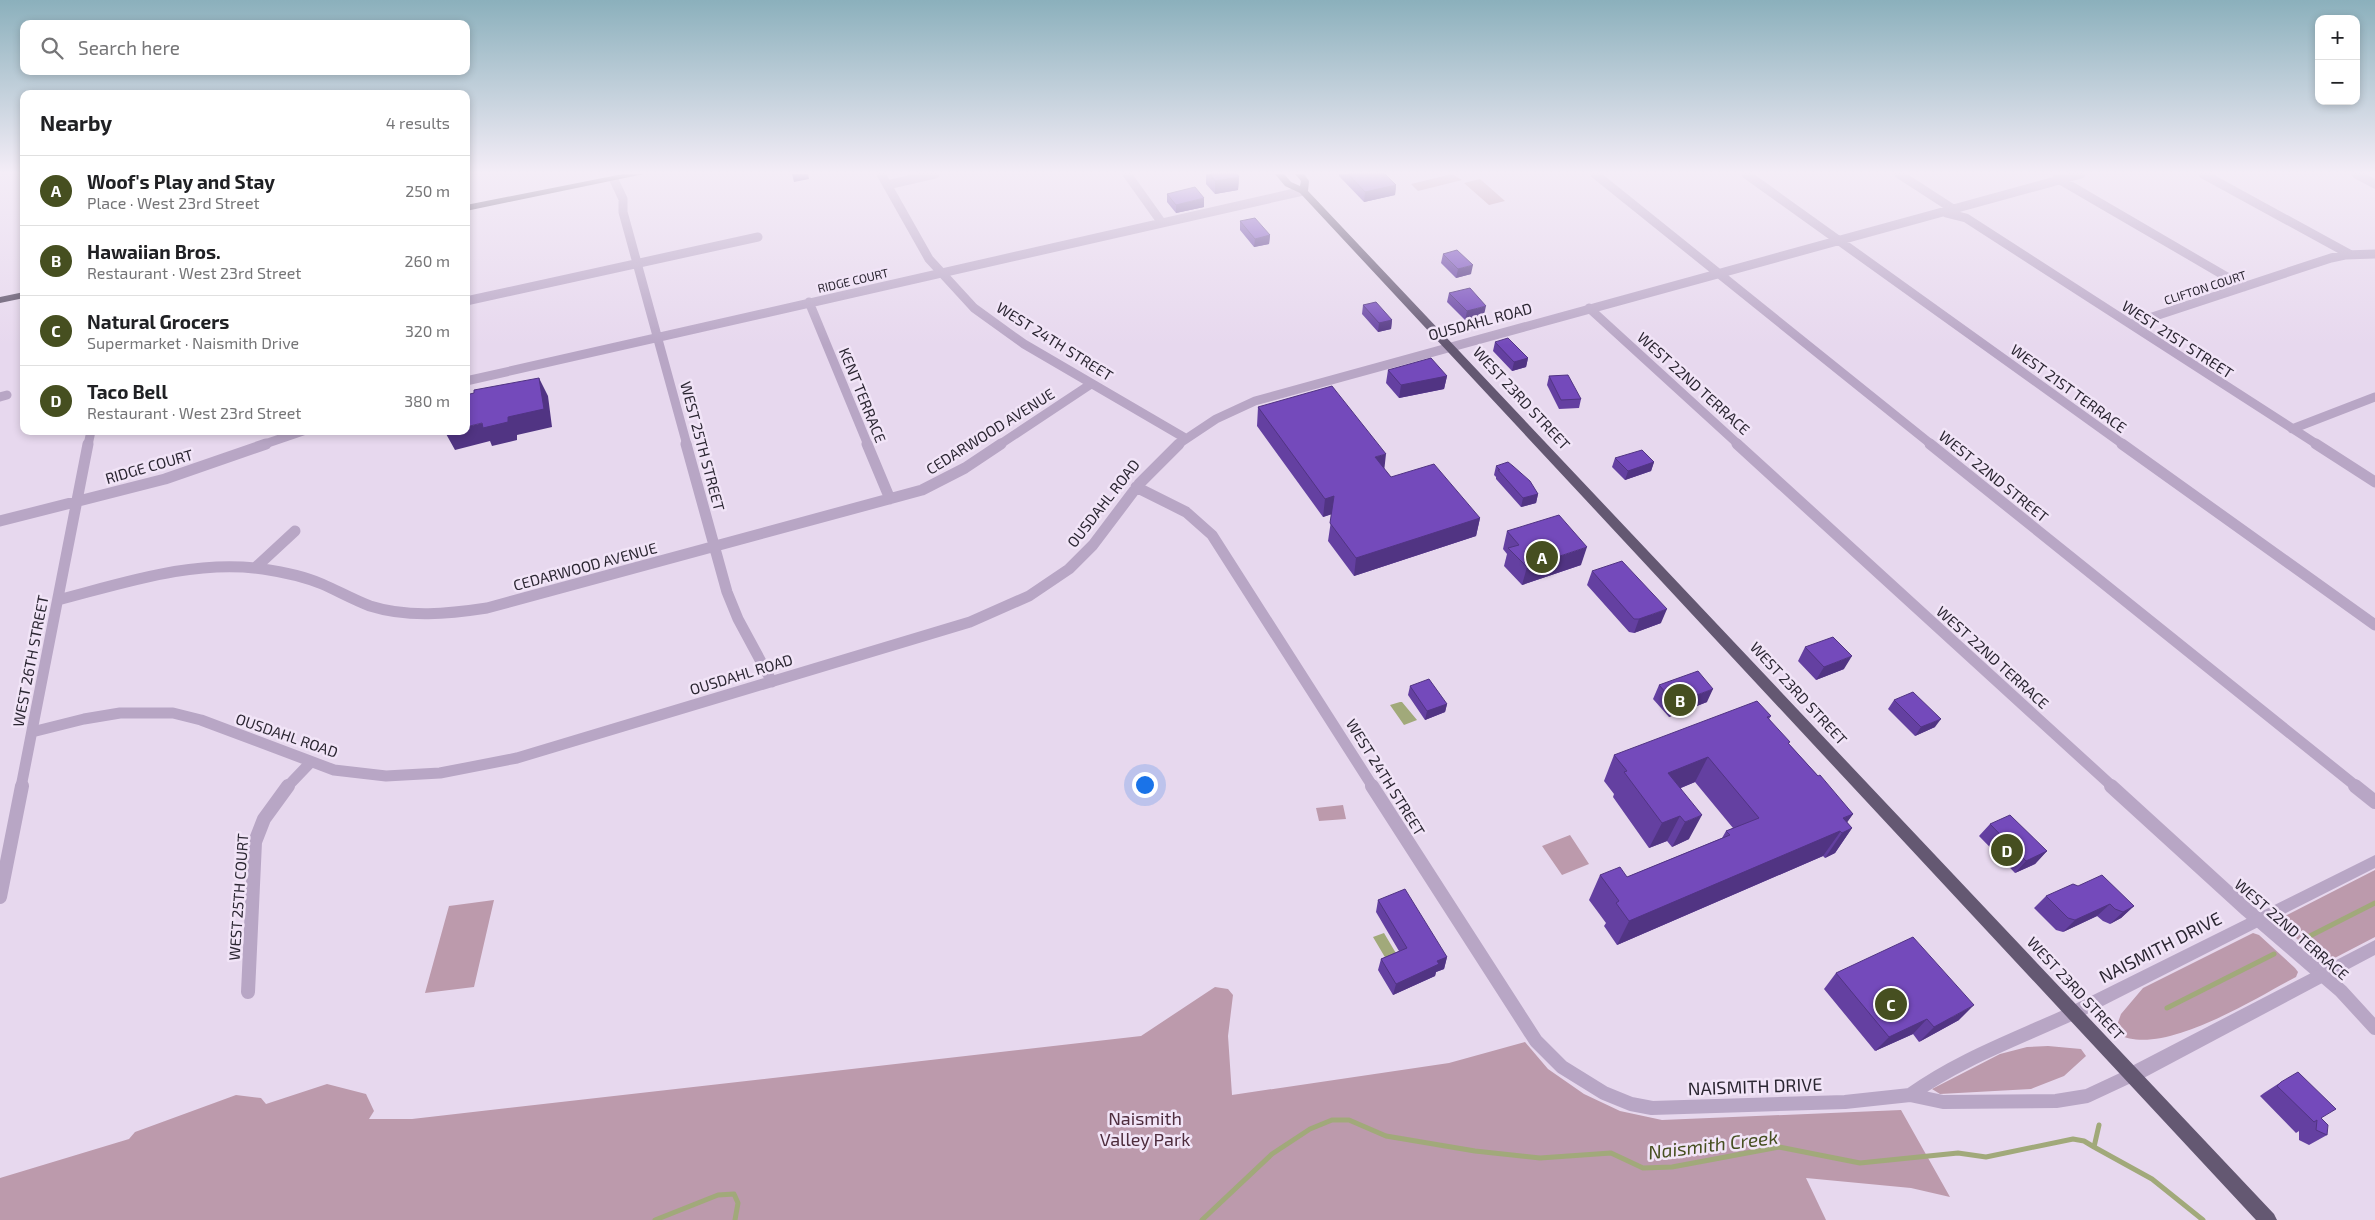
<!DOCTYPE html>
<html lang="en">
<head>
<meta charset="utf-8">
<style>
  :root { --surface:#fff; --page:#f6f6f6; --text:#202124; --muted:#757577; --line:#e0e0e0; --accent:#464f20 }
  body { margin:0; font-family:"Exo 2",sans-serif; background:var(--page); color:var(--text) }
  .controls { position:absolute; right:15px; top:15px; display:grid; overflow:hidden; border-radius:10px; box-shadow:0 2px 8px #0003 }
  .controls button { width:45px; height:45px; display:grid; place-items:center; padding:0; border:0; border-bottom:1px solid var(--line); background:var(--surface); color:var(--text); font:25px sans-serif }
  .you { position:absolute; left:1144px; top:784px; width:18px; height:18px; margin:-12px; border:4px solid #fff; border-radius:50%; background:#1a73e8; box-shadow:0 0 0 8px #1a73e833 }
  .badge { display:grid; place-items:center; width:32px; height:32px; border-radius:50%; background:var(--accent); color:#fff; font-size:16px; font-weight:700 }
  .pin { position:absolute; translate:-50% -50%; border:2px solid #fff; box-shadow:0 1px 5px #0006 }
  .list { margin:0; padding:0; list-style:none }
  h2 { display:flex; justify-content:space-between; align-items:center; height:65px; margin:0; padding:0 20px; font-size:21px }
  h2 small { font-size:16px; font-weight:400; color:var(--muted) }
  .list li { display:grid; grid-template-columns:32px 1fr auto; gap:15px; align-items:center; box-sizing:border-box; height:70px; padding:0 20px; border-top:1px solid var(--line) }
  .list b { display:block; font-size:19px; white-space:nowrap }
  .list p { margin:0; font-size:16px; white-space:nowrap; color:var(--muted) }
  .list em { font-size:16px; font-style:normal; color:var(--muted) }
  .icon { flex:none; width:28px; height:28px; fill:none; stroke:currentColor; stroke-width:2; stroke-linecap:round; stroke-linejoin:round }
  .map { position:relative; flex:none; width:2375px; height:1220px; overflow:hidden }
  .search { position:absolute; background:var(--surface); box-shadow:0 2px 8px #0003; left:20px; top:20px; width:450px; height:55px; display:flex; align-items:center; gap:12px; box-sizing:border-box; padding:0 18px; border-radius:10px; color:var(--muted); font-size:19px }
  .panel { position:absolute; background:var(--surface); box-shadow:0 2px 8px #0003; left:20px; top:90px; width:450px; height:345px; border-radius:10px }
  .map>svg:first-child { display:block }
  .green { fill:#bc9aac }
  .water { fill:#a1a97a }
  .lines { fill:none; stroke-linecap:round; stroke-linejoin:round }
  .stream { stroke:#a1a97a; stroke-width:5 }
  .minor-far2 { stroke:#b8a6c5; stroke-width:9 }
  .minor-far1 { stroke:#b8a6c5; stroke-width:11 }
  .minor { stroke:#b8a6c5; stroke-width:14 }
  .tertiary { fill:#b8a6c5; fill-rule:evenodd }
  .primary { fill:#645872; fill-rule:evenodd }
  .trunk { fill:#564b62; fill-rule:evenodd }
  .wall { fill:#6440a1 }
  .shaded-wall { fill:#513483 }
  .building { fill:#744abb; stroke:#513483 }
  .labels { text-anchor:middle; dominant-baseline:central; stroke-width:5; stroke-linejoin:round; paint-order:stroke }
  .far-street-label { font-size:12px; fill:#2b2632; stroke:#f1e4f7 }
  .street-label { font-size:15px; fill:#2b2632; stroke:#f1e4f7 }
  .near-street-label { font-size:18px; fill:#2b2632; stroke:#f1e4f7 }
  .near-park-label { font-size:18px; fill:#4e2c3d; stroke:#f1e4f7 }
  .near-water-label { font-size:19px; font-style:italic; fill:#464f20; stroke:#f1e4f7 }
</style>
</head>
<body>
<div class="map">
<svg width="2375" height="1220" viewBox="0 0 2375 1220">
  <rect width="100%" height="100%" fill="#e7d8ee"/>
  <path class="green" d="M1452,174L1462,180L1418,191L1411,184Z
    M1480,179L1505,201L1489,205L1464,183Z
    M1343,805L1346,819L1319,821L1316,808Z
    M1570,835L1589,864L1562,875L1542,846Z
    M2375,870V937L2327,962L2322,961L2279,923L2281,918Z
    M494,900L474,987L425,993L449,906Z
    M2253,933L2259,935L2295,968L2298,972L2296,977C2257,997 2161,1059 2118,1034L2116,1028L2121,1014L2143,988Z
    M1215,987L1228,989L1233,995L1228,1036L1232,1095L1449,1063L1525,1042L1548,1069L1584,1094L1620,1111L1662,1120L1901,1110L1950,1197L1911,1188L1806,1178L1826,1220H0V1178L129,1139L135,1132L236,1095L261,1098L266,1104L327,1084L366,1094L374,1111L369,1119H412L1141,1036Z
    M2048,1046L2081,1049L2086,1056L2064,1076L2031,1089L1940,1094L1932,1089L2000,1054L2027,1047Z"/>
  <path class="water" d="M1400,702H1402L1417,720L1404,725L1390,705Z
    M1384,933L1397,955L1386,959L1373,937Z"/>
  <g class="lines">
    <path class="stream" d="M2302,940L2375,903
      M2167,1008L2274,954
      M2094,1147L2152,1179L2203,1220
      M655,1220L718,1195L734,1194L738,1203L735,1220
      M1202,1220L1272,1154L1310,1129L1332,1120H1349L1386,1136L1475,1151L1540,1158L1611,1153L1643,1168L1672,1167L1779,1147L1860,1163L1958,1153L1986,1157L2073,1139L2084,1141L2094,1147L2099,1125"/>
    <path class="minor-far2" d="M881,174L929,259L974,308L1024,344L1185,438
      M1127,174L1162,223
      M1595,174L1932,445
      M1746,174L2124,445
      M1899,174L1953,209
      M2203,174L2351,255
      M2356,174L2375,184
      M2057,178L2244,287
      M614,180L623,199V212L687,445
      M887,185L935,174
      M1946,213L1966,218L2318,445
      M466,301L758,237
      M809,302L868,445
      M1589,308L1739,445
      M2131,324L2331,258L2345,255L2375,254
      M466,381L1303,191
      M0,397L7,395
      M2292,429L2375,397
      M88,445L91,431
      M262,445L303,431
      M999,445L1091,384
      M1177,445L1216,419L1255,401L2081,174"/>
    <path class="minor-far1" d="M686,444L727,592L738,619L772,682
      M867,444L890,499
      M1737,444L2113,787
      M1930,444L2357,787
      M2122,444L2375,625
      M2316,444L2375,482
      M1136,487L1186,512L1212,535L1373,787
      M0,521L165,479L266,444
      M255,568L295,531
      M58,600C124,583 194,559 263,569C283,572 303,576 322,584C338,591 354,600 370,606C408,618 448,614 487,608L922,490L965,468L1001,444
      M32,732L84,719L120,713H173L201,720L334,770L386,776L440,773L517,758L970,622L1029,596L1069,569L1093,545L1139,484L1179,444
      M21,787L88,444
      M287,787L310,763"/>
    <path class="minor" d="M1372,786L1536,1041L1562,1067L1604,1093L1631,1104L1652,1108L1845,1102L1910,1095L1943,1102L2056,1101L2087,1096L2132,1075
      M2111,786L2247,910L2341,991L2375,1028
      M2355,786L2375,802
      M0,897L22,786
      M248,992L255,842L264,819L288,786
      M1910,1095C1960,1059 2017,1039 2073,1013"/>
    <path class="tertiary" d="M2375,855V868L2079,1018L2073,1021L2067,1018L2065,1013L2067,1008Z
      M2375,940V955L2138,1081L2132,1083L2126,1081L2124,1075L2126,1069Z"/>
    <path class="primary" d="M1275,174H1284L1291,182L1300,186L1301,181L1295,174H1304L1309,181L1308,191L2274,1214L2277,1220H2256L1300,193L1285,186Z"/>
    <path class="trunk" d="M623,174H644L466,211V205Z
      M24,292V298L0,303V297Z"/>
  </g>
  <path class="wall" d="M1206,174H1237L1239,177L1238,190L1215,194L1206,184Z
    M1339,174H1385L1396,185L1395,195L1364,202L1339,176Z
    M1167,194L1204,207L1176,213L1167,202Z
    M1240,221L1270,235L1269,244L1254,247L1240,230Z
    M1443,254L1471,274L1456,278L1441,263Z
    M1449,293L1484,315L1465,320L1447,302Z
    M1363,305L1392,320L1391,329L1378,332L1362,314Z
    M1495,342L1528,358L1526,367L1512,371L1493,351Z
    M1388,370L1447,376L1444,389L1399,398L1386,383Z
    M1549,376L1581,399L1579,408L1559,409L1547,385Z
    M1258,407L1384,469L1391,477L1480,518L1476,536L1354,576L1328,541L1332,514L1323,517L1257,426Z
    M1615,458L1654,462L1651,471L1625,480L1612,467Z
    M1496,466L1538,494L1536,503L1521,507L1496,479V477L1494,475Z
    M1507,531L1581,565L1522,585L1504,566L1507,554L1503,549Z
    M1592,571L1661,623L1634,633L1629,632L1587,585Z
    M1805,647L1844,669L1816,680L1798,661Z
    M1659,685L1707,702L1669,717L1653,699Z
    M1410,686L1447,704L1445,712L1425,720L1408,695Z
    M1894,700L1935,727L1915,736L1888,709Z
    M1771,716L1769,719L1789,744L1853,814L1847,822L1852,828L1835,853L1825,858L1823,856L1617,945L1604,926L1606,923L1589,900L1600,875L1627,877L1722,838L1726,831L1733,828L1695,782L1681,788L1689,839L1672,847L1667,841L1649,848L1613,797L1614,794L1604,781L1614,755Z
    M1990,824L2047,851L2035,864L2015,873L1979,836Z
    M2046,896L2134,906L2121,918L2110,924L2103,921L2097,916L2063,932L2056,930L2034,908Z
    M1378,900L1447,957L1444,969L1436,972L1435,976L1393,995L1378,970L1381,959L1399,951L1376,912Z
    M1836,973L1959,1020L1919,1042L1913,1034L1875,1051L1824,989Z
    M2281,1082L2321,1118L2327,1135L2309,1145L2299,1140V1131L2296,1133L2260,1096L2264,1093Z"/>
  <path class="shaded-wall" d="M792,174H808L809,179L794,182Z
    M1239,177L1238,190L1215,194V181Z
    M1396,185L1395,195L1364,202L1365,192Z
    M1204,198V207L1176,213V205Z
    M1270,235L1269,244L1254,247L1255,239Z
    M1473,265L1471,274L1456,278L1458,269Z
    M1486,306L1484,315L1465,320L1467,311Z
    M1392,320L1391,329L1378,332L1379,323Z
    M1528,358L1526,367L1512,371L1514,362Z
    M1447,376L1444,389L1399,398L1401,385Z
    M539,378L548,396L552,427L517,435V440L492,446L490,441L455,450L445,432L466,431V427L508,417Z
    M1386,454L1384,472L1375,457Z
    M1654,462L1651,471L1625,480L1628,471Z
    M1538,494L1536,503L1521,507L1523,498Z
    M1334,496L1332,514L1323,517L1325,499Z
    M1480,518L1476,536L1354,576L1356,558Z
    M1587,547L1581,565L1522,585L1527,567Z
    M1667,609L1661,623L1634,633L1639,619Z
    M1852,656L1844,669L1816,680L1824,667Z
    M1713,689L1707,702L1669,717L1675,703Z
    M1447,704L1445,712L1425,720L1427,711Z
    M1941,719L1935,727L1915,736L1921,727Z
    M1708,757L1695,782L1656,798L1668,773Z
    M1853,814L1823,856L1617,945L1629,921Z
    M1702,815L1689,839L1672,847L1685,822Z
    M1680,816L1667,841L1649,848L1662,823Z
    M1852,828L1835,853L1825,858L1842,833Z
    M2047,851L2035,864L2015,873L2026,861Z
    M2110,904L2097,916L2063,932L2075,920Z
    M2134,906L2121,918L2110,924L2123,912Z
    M1447,957L1444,969L1436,972L1435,976L1393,995L1396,984L1437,961Z
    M1974,1005L1959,1020L1919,1042L1934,1027Z
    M1927,1019L1913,1034L1875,1051L1889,1037Z"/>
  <path class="building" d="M1210,174H1237L1239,177L1215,181Z
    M1348,174H1385L1396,185L1365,192Z
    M1195,187L1204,198L1176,205L1167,194Z
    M1255,218L1270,235L1255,239L1240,221Z
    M1457,250L1473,265L1458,269L1443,254Z
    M1470,288L1486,306L1467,311L1449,293Z
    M1376,302L1392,320L1379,323L1363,305Z
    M1508,338L1528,358L1514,362L1495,342Z
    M1431,358L1447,376L1401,385L1388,370Z
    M1568,375L1581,399L1561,400L1549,376Z
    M539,378L544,409L508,417V422L483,428L482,423L466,427V395L474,393V390Z
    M1332,386L1386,454L1375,457L1391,477L1434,464L1480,518L1356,558L1330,523L1334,496L1325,499L1258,407Z
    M1642,450L1654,462L1628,471L1615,458Z
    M1508,462L1513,466L1530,481L1538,494L1523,498L1498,470H1500L1496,466Z
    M1559,515L1587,547L1527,567L1508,548L1519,545L1507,531Z
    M1622,561L1667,609L1639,619H1634L1592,571Z
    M1833,637L1852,656L1824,667L1805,647Z
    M1698,671L1713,689L1675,703L1659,685Z
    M1429,679L1447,704L1427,711L1410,686Z
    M1913,692L1941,719L1921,727L1894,700Z
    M1757,701L1771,716L1767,717L1790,742L1788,743L1818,776L1820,775L1853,814L1843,818L1852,828L1842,833L1840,831L1629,921L1616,903L1619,901L1600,875L1620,867L1627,877L1730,835L1726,831L1759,818L1708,757L1668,773L1702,815L1685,822L1680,816L1662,823L1624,772L1627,771L1614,755Z
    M2010,815L2047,851L2026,861L1990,824Z
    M2102,875L2134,906L2123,912L2115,909L2110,904L2075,920L2068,918L2046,896L2073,884L2078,886Z
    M1405,889L1447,957L1437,961L1439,964L1396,984L1381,959L1407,948L1378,900Z
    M1913,937L1974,1005L1934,1027L1927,1019L1889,1037L1836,973Z
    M2298,1072L2336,1109L2321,1118L2328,1125L2327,1135L2316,1130L2317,1120L2314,1122L2277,1086L2281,1082Z"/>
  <linearGradient id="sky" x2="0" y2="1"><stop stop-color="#8bb0bc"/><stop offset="0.5" stop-color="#f4edf7"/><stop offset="1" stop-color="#f4edf7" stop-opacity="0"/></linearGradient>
  <rect width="2375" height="345" fill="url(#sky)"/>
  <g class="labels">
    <g class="far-street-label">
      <text transform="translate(853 280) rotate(-13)">RIDGE COURT</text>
      <text transform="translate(2205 287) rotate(-18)">CLIFTON COURT</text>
    </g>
    <g class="street-label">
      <text transform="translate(1480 321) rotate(-15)">OUSDAHL ROAD</text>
      <text transform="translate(2178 339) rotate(33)">WEST 21ST STREET</text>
      <text transform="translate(1055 341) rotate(32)">WEST 24TH STREET</text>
      <text transform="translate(1694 383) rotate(42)">WEST 22ND TERRACE</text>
      <text transform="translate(2069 388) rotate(36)">WEST 21ST TERRACE</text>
      <text transform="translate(863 395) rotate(68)">KENT TERRACE</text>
      <text transform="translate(1522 398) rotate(47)">WEST 23RD STREET</text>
      <text transform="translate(990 431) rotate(-32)">CEDARWOOD AVENUE</text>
      <text transform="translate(703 446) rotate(75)">WEST 25TH STREET</text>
      <text transform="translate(149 466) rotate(-16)">RIDGE COURT</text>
      <text transform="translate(1994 476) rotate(39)">WEST 22ND STREET</text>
      <text transform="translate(1103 503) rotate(-52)">OUSDAHL ROAD</text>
      <text transform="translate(585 566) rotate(-15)">CEDARWOOD AVENUE</text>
      <text transform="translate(1993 657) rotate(42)">WEST 22ND TERRACE</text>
      <text transform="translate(30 661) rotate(-79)">WEST 26TH STREET</text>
      <text transform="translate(741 674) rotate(-17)">OUSDAHL ROAD</text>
      <text transform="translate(1799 693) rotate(47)">WEST 23RD STREET</text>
      <text transform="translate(287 735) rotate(19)">OUSDAHL ROAD</text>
      <text transform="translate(1386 777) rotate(58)">WEST 24TH STREET</text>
      <text transform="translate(238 897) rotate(-86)">WEST 25TH COURT</text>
      <text transform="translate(2292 929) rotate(41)">WEST 22ND TERRACE</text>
      <text transform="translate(2076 988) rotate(47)">WEST 23RD STREET</text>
    </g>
    <g class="near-street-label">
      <text transform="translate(2160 947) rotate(-27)">NAISMITH DRIVE</text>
      <text transform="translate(1755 1086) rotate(-2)">NAISMITH DRIVE</text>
    </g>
    <g class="near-park-label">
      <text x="1145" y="1118">Naismith<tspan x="1145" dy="21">Valley Park</tspan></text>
    </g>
    <g class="near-water-label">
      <text transform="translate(1713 1144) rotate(-7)">Naismith Creek</text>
    </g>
  </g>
</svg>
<div class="controls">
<button>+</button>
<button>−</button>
</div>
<div class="you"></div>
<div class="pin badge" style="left:1542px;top:557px">A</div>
<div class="pin badge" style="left:1680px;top:700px">B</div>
<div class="pin badge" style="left:1891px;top:1004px">C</div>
<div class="pin badge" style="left:2007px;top:850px">D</div>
<div class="search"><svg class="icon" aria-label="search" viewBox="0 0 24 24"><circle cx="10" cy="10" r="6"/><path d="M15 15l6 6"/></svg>Search here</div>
<section class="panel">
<h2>Nearby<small>4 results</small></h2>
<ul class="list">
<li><span class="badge">A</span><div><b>Woof's Play and Stay</b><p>Place · West 23rd Street</p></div><em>250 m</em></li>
<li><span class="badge">B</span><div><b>Hawaiian Bros.</b><p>Restaurant · West 23rd Street</p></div><em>260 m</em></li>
<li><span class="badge">C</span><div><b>Natural Grocers</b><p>Supermarket · Naismith Drive</p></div><em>320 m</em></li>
<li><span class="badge">D</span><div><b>Taco Bell</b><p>Restaurant · West 23rd Street</p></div><em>380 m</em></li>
</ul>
</section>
</div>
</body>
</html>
